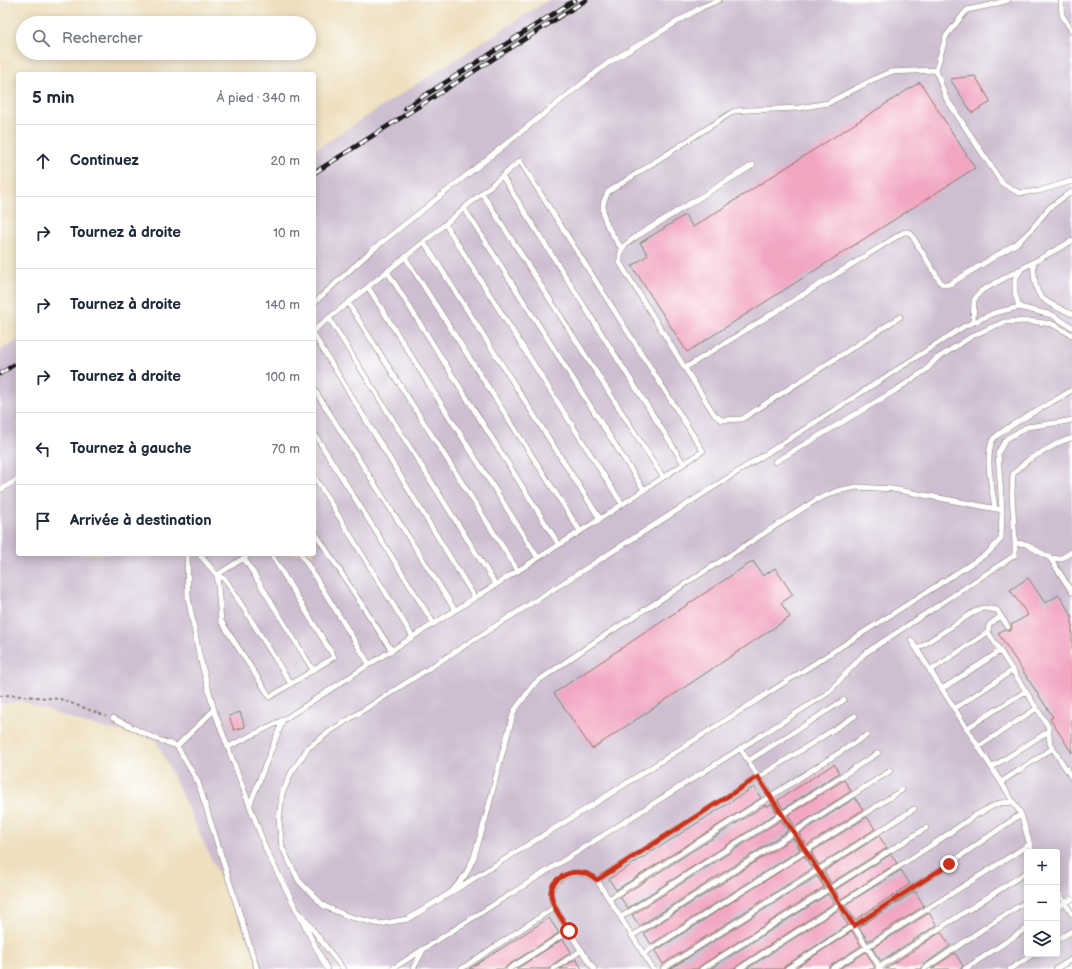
<!DOCTYPE html>
<html lang="fr">
<head>
<meta charset="utf-8">
<style>
  :root { --surface:#fff; --page:#f6f6f7; --text:#1f2937; --muted:#747a83; --line:#e0e1e3 }
  body { margin:0; font-family:"Balsamiq Sans",sans-serif; background:var(--page); color:var(--text) }
  .controls { position:absolute; right:12px; bottom:12px; display:grid; overflow:hidden; border-radius:4px; box-shadow:0 2px 10px #0003 }
  .controls button { width:36px; height:36px; display:grid; place-items:center; padding:0; border:0; border-bottom:1px solid var(--line); background:var(--surface); color:var(--text); font:20px sans-serif }
  .stop { position:absolute; width:12px; height:12px; margin:-9px; border:3px solid #c8321e; border-radius:50%; background:#fff }
  .stop.end { background:#c8321e; border-color:#fff; box-shadow:0 1px 4px #0008 }
  .list { margin:0; padding:0; list-style:none }
  h2 { display:flex; justify-content:space-between; align-items:center; height:52px; margin:0; padding:0 16px; font-size:17px }
  h2 small { font-size:13px; font-weight:400; color:var(--muted) }
  .list li { display:grid; grid-template-columns:26px 1fr auto; gap:12px; align-items:center; box-sizing:border-box; height:72px; padding:0 16px; border-top:1px solid var(--line) }
  .list b { display:block; font-size:15px; white-space:nowrap }
  .list em { font-size:13px; font-style:normal; color:var(--muted) }
  .icon { flex:none; width:22px; height:22px; fill:none; stroke:currentColor; stroke-width:2; stroke-linecap:round; stroke-linejoin:round }
  .map { position:relative; flex:none; width:1072px; height:969px; overflow:hidden }
  .search { position:absolute; background:var(--surface); box-shadow:0 2px 10px #0003; left:16px; top:16px; width:300px; height:44px; display:flex; align-items:center; gap:10px; box-sizing:border-box; padding:0 14px; border-radius:22px; color:var(--muted); font-size:15px }
  .panel { position:absolute; background:var(--surface); box-shadow:0 2px 10px #0003; left:16px; top:72px; width:300px; height:484px; border-radius:4px }
  .map>svg:first-child { display:block }
  .industrial { fill:#cebed1; fill-rule:evenodd }
  .building { fill:#f2a6c2 }
  .lines { fill:none; stroke-linecap:round; stroke-linejoin:round }
  .service-casing { stroke:#857e6d; stroke-width:6 }
  .path { stroke:#857e6d; stroke-width:2; stroke-dasharray:3 3; stroke-linecap:butt }
  .service { stroke:#fff; stroke-width:5 }
  .rail-casing { stroke:#1c1c1c; stroke-width:4.5 }
  .rail { stroke:#fff; stroke-width:3; stroke-dasharray:9; stroke-linecap:butt }
  .route { stroke:#c8321e; stroke-width:5 }
</style>
</head>
<body>
<div class="map">
<svg width="1072" height="969" viewBox="0 0 1072 969">
  <rect width="100%" height="100%" fill="#fff"/>
  <filter id="ink" filterUnits="userSpaceOnUse"><feTurbulence type="fractalNoise" baseFrequency=".025" numOctaves="2"/><feDisplacementMap in="SourceGraphic" scale="8" xChannelSelector="R" yChannelSelector="G"/><feConvolveMatrix kernelMatrix="1 2 1 2 8 2 1 2 1" color-interpolation-filters="sRGB"/></filter>
  <filter id="wash" filterUnits="userSpaceOnUse"><feTurbulence type="fractalNoise" baseFrequency=".012" numOctaves="4" result="noise"/><feDisplacementMap in="SourceGraphic" scale="16" xChannelSelector="R" yChannelSelector="G"/><feGaussianBlur stdDeviation="0.9" result="paint"/><feColorMatrix in="noise" values="0 0 0 0 0 0 0 0 0 0 0 0 0 0 0 0 0 1.4 0 .05"/><feComposite in="paint" operator="in"/></filter>
  <g filter="url(#wash)">
    <rect width="100%" height="100%" fill="#eedfbe"/>
    <path class="industrial" d="M548,0H1072V969H262L156,739L87,724L20,701L0,704V351L18,340V554H314V150ZM1027,852H1057V954H1027Z"/>
    <g id="blocks">
      <path class="building" d="M975,76L991,102L972,113L950,79Z
        M920,82L975,168L687,352L632,266L648,255L640,243L685,215L693,227Z
        M753,561L763,576L775,568L793,595L781,603L790,617L592,749L554,693Z
        M1028,578L1045,603L1059,595L1072,616V753L1050,719L1053,717L998,633L1005,629L1007,631H1010L1012,628L1011,625L1028,615L1010,590Z
        M240,712L245,727L234,730L229,716Z
        M834,764L839,773L783,809L778,800Z
        M844,780L851,791L795,827L788,815Z
        M754,787L761,798L616,890L609,879Z
        M855,798L863,810L807,845L799,834Z
        M771,804L777,813L628,908L620,897L765,805L767,807Z
        M867,817L875,829L819,865L811,852Z
        M781,820L788,831L640,926L632,915Z
        M879,836L887,848L831,883L824,871Z
        M793,838L800,850L651,944L644,933Z
        M891,854L897,863L841,899L835,890Z
        M804,856L812,869L663,964L655,951Z
        M901,870L910,884L855,920L845,905Z
        M817,876L824,887L700,966L698,969H670Z
        M915,891L924,906L868,941L859,927Z
        M828,894L834,903L737,966L735,969H710Z
        M838,910L848,925L785,966L783,969H746Z
        M929,913L937,925L881,961L872,948Z
        M549,918L559,933L507,966L505,969H469Z
        M852,931L861,946L830,966L828,969H794Z
        M941,932L950,946L922,966L920,969H885Z
        M563,939L571,952L551,966L549,969H516Z
        M866,952L874,966V969H839Z
        M955,953L963,966L961,969H931Z
        M576,959L582,969H560Z"/>
    </g>
  </g>
  <g filter="url(#ink)">
    <use href="#blocks" fill-opacity="0" stroke="#857e6d" stroke-width="1"/>
    <g class="lines">
      <defs>
        <path id="service" d="M1008,0L991,5L967,10L946,36L936,70L946,98L1002,183L1019,193L1039,191L1072,181
          M1061,0L1062,15L1072,31
          M753,165L637,236C625,245 619,247 620,263L685,368L904,232H908L911,234L941,283L945,285L950,284L1017,243L1030,231L1049,208L1065,196L1072,192
          M502,176L684,464
          M482,193L663,477
          M464,208L644,490
          M445,224L622,504
          M424,242L600,519
          M622,249C613,235 599,219 604,201C605,198 607,195 608,192L734,111L749,110L799,108L828,103L872,80L890,72L936,70
          M405,257L580,531
          M1033,262C1034,271 1034,287 1039,294C1044,303 1062,309 1072,314
          M387,271L559,545
          M368,287L538,558
          M314,303L371,251L608,63L702,7L719,0
          M348,303L518,571
          M1019,307L1015,293V279L1021,270
          M329,318L496,585
          M973,323L974,300L981,291L1072,241
          M1072,327L1052,315L1019,307L994,313L963,327L797,434L329,732L308,748L291,773L282,794L279,821L282,847L299,881L324,906L350,917L380,924L408,919L594,804L988,553L1001,539L1002,510L998,453L1006,439L1027,427L1062,422L1072,420
          M314,335L475,598
          M685,368L714,414L721,420L742,419L900,317
          M314,389L455,610
          M314,433L434,624
          M1072,438L1060,442L1028,460L1013,474L1012,494L1015,543L1026,544L1050,558L1060,559L1072,552
          M775,462L896,390L926,370L936,359L974,335L1004,322L1030,321L1052,324L1072,335
          M314,476L413,637
          M0,490L18,479
          M995,508C992,488 985,461 992,441C996,431 1059,399 1072,390
          M314,531L392,651
          M187,554L188,597L199,654L214,710L267,852L327,969
          M199,554L217,575L226,580L291,684
          M301,554L369,664
          M244,558L313,670
          M1050,558L1072,592
          M217,575L221,621L270,697L334,657L271,554
          M217,575L250,554
          M1001,616L989,625L988,632L1048,726L1050,744L1072,778
          M911,640L1021,814L1032,852
          M917,649L974,612L983,608L997,610L1008,627
          M930,671L988,632
          M942,689L1000,651
          M954,709L1013,670
          M214,710L177,746L198,782L257,969
          M113,718L156,739L177,746
          M967,728L1026,691
          M228,747L283,720L362,669L600,519L703,451L520,161L424,242L314,330
          M978,747L1037,708
          M740,748L881,969
          M748,761L844,700
          M992,767L1049,731
          M1001,782L1053,748
          M250,804L283,720
          M597,880L855,716
          M453,890L466,874L474,857L486,817L498,769L514,711L535,683L596,641L816,500L837,491L857,487L893,489L1002,510
          M1057,890L1072,914
          M609,899L867,735
          M1057,908L1072,899
          M300,913L343,969
          M621,917L878,753
          M632,936L890,771
          M1057,940L1072,931
          M643,954L902,790
          M878,968L1027,872
          M392,969L828,693L864,654L1015,555V543
          M413,969L423,950
          M461,969L555,907
          M509,969L569,931
          M553,969L582,950
          M594,969C584,954 552,910 551,894C551,886 558,879 565,876C579,870 585,873 597,880L653,969
          M663,969L914,809
          M702,969L926,828
          M739,969L935,843L974,816L991,807L1000,803L1013,802
          M787,969L949,864L1021,814
          M832,969L1030,844
          M924,969L989,925L1027,901
          M965,969L1027,928
          M1010,969L1034,954
          M1056,969L1072,959"/>
      </defs>
      <use href="#service" class="service-casing"/>
      <path class="path" d="M0,696L10,695L60,699L106,716"/>
      <use href="#service" class="service"/>
      <defs>
        <path id="rail" d="M405,108L575,0
          M314,173L586,0
          M0,374L18,362"/>
      </defs>
      <use href="#rail" class="rail-casing"/>
      <use href="#rail" class="rail"/>
    </g>
  </g>
  <g class="lines" filter="url(#ink)">
    <path class="route" d="M569,931C563,920 552,907 551,894C550,879 570,870 583,873C588,873 593,877 597,880L758,777L854,926L949,864"/>
  </g>
</svg>
<div class="controls">
<button>+</button>
<button>−</button>
<button><svg class="icon" aria-label="layers" viewBox="0 0 24 24"><path d="M12 4l9 5-9 5-9-5zM3 14l9 5 9-5"/></svg></button>
</div>
<div class="stop" style="left:569px;top:931px"></div>
<div class="stop end" style="left:949px;top:864px"></div>
<div class="search"><svg class="icon" aria-label="search" viewBox="0 0 24 24"><circle cx="10" cy="10" r="6"/><path d="M15 15l6 6"/></svg>Rechercher</div>
<section class="panel">
<h2>5 min<small>À pied · 340 m</small></h2>
<ul class="list">
<li><svg class="icon" aria-label="ahead" viewBox="0 0 24 24"><path d="M12 20V5M6 11l6-6 6 6"/></svg><div><b>Continuez</b></div><em>20 m</em></li>
<li><svg class="icon" aria-label="right" viewBox="0 0 24 24"><path d="M7 20v-9h11M14 6l5 5-5 5"/></svg><div><b>Tournez à droite</b></div><em>10 m</em></li>
<li><svg class="icon" aria-label="right" viewBox="0 0 24 24"><path d="M7 20v-9h11M14 6l5 5-5 5"/></svg><div><b>Tournez à droite</b></div><em>140 m</em></li>
<li><svg class="icon" aria-label="right" viewBox="0 0 24 24"><path d="M7 20v-9h11M14 6l5 5-5 5"/></svg><div><b>Tournez à droite</b></div><em>100 m</em></li>
<li><svg class="icon" aria-label="left" viewBox="0 0 24 24"><path d="M17 20v-9H6M10 6l-5 5 5 5"/></svg><div><b>Tournez à gauche</b></div><em>70 m</em></li>
<li><svg class="icon" aria-label="arrive" viewBox="0 0 24 24"><path d="M6 21V4h12l-3 4 3 4H6"/></svg><div><b>Arrivée à destination</b></div></li>
</ul>
</section>
</div>
</body>
</html>
